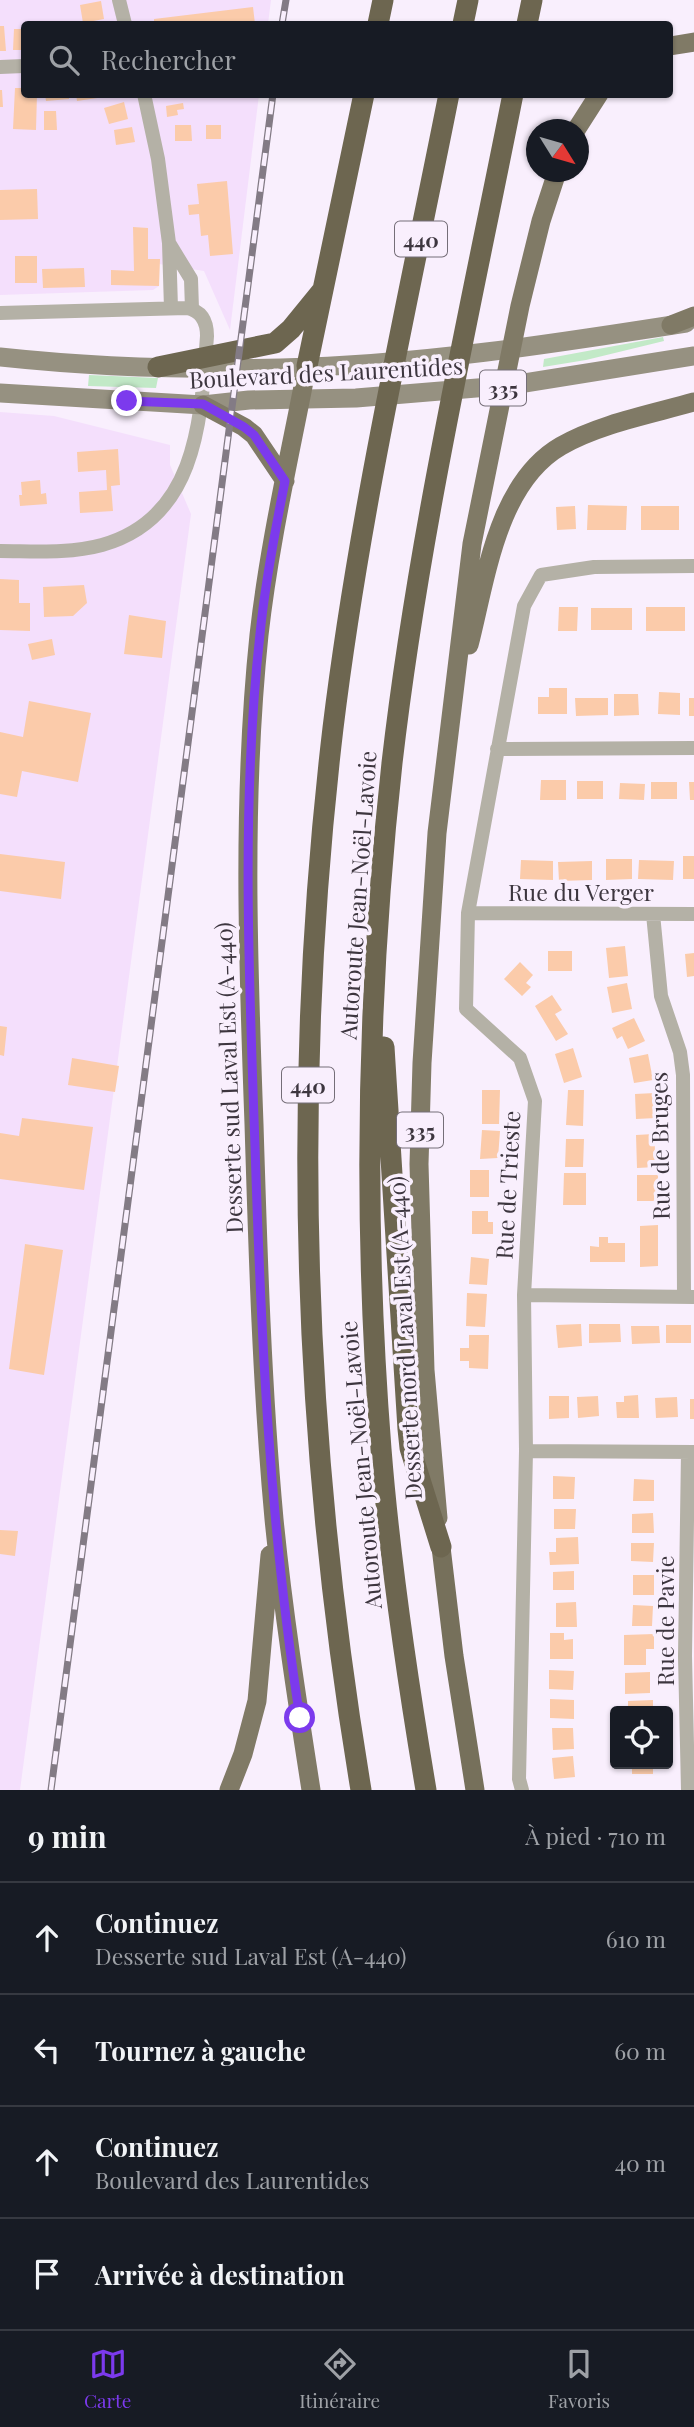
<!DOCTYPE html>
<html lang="fr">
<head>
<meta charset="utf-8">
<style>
  :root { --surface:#171b24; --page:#20242c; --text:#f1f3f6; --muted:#9ea1a6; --line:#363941; --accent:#7c3aed }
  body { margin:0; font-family:"Playfair Display",serif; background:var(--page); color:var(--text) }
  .controls { position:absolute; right:21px; bottom:21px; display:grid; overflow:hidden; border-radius:7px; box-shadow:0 2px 5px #0004 }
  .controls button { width:63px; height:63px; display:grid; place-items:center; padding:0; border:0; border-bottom:2px solid var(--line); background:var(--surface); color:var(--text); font:35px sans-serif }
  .compass { position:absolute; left:526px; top:119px; width:63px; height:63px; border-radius:50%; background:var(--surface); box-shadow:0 2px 5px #0004; rotate:127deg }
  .stop { position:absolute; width:21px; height:21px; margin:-16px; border:5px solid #7c3aed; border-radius:50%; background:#fff }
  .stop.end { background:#7c3aed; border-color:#fff; box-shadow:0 2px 7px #0008 }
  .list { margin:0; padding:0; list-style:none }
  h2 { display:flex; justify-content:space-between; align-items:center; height:91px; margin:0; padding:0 28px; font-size:30px }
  h2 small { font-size:23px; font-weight:400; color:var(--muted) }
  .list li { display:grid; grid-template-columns:46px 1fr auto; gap:21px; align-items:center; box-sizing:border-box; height:112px; padding:0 28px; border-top:2px solid var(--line) }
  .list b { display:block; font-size:26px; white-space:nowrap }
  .list p { margin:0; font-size:23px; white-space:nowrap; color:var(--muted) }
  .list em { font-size:23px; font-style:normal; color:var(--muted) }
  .icon { flex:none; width:38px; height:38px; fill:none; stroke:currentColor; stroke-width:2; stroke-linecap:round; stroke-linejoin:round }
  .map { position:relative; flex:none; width:694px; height:1790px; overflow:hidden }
  .search { position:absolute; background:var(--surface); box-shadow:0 2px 5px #0004; left:21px; right:21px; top:21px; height:77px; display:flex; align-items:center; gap:18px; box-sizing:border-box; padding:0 24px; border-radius:7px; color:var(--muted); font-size:26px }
  .sheet { height:539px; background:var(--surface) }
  nav { display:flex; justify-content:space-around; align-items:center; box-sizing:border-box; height:98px; border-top:2px solid var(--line); background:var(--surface); font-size:19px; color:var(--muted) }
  nav a { display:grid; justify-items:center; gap:4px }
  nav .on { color:var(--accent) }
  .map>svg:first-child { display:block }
  .built { fill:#f4dffc }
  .green { fill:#c2e9c7 }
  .building { fill:#fbcbaa }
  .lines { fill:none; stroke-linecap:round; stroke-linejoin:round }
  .minor { stroke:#b4b1a6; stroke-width:14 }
  .secondary { stroke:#969181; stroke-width:19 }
  .primary { stroke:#807a66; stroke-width:19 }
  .trunk { stroke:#76705b; stroke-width:19 }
  .motorway { stroke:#6d6650; stroke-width:21 }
  .rail-casing { stroke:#837b85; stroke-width:7 }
  .rail { stroke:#f9effd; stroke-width:4.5; stroke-dasharray:13; stroke-linecap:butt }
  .route { stroke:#7c3aed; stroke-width:9 }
  .labels { text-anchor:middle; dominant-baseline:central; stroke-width:7; stroke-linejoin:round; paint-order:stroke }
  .shield { fill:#f9effd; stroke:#756e78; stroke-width:2 }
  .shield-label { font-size:21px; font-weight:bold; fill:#3d363f }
  .street-label { font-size:23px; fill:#3d363f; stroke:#f9effd }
</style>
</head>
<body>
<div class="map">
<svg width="694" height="1790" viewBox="0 0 694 1790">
  <rect width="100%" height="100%" fill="#f9effd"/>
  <path class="built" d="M0,0H271L268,24H24V94L259,95L230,330L204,271L159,264V286L153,290L0,295Z
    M0,412L54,416L170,445V465L191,514L20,1790H0Z"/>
  <path class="green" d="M663,337L664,341L586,360L543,367L544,359Z
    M89,375L158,378L156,388L88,386Z"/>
  <path class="building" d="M101,1L104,19L83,23L80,5Z
    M253,7L255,24H154V19Z
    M0,26H4L6,51H0Z
    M14,29H24V50H13Z
    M15,88H24V94H37L36,130L13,129Z
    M0,90H2L3,107H0Z
    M45,94H69V99L46,101Z
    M76,94H111V96L77,101Z
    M124,102L128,119L109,124L104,108Z
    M183,103L184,109L177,110L178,115L167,117L166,106Z
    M44,111H56L57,130H44Z
    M175,125H191L192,141H175Z
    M206,125H221V139H206Z
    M132,127L135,142L116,145L114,130Z
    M227,181L233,254L210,256L208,235L201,236L199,214L189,215L188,205L199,204L197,184Z
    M37,189L38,219L0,220V190Z
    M133,227L148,228V259H160L159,286L111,285V270L134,271Z
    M15,256H37V283H15Z
    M84,268L85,287L43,288L42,269Z
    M118,449L120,485L111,486L113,511L80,513L79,492L107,490L106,470L78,472L77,452Z
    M40,480L41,494L46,493L47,504L20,506L19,495H22L21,482Z
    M588,505L627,506L626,530H587Z
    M575,506L576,529L557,530L556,507Z
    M641,506H679V530H641Z
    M0,579L19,580V603H30V631L0,630Z
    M84,585L87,603L73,616L44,617L43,587Z
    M559,607H578L577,631H558Z
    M646,607H685V631H646Z
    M591,608H632V630H591Z
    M129,615L166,621L162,658L124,654Z
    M52,639L55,655L32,660L28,644Z
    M549,688H567V714H538V697H549Z
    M659,692L680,693V715L658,714Z
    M614,694H638L639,715L614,716Z
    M575,698H608V715L576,716Z
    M689,698H694V716H689Z
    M29,701L91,713L78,782L22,771L17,797L0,794V732L23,737Z
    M541,780H566V800H540Z
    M577,781H603V799H577Z
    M651,782H677V799H651Z
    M689,782H694V800H690Z
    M620,783L645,784L644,800L619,799Z
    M0,854L65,862L61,899L0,891Z
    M683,856H694V879H683Z
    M606,859H632V879L606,880Z
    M521,860L553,861V880L520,879Z
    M639,860L674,861L673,880L638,879Z
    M592,861V880L559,881L558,862Z
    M625,946L628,976L609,978L606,948Z
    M548,951H572V971H548Z
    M694,953V976L687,977L685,954Z
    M520,962L533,975L526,983L531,987L522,996L504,979Z
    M627,983L632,1009L612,1013L607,987Z
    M552,995L562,1010L555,1014L568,1034L556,1041L535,1006Z
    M634,1018L645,1041L628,1049L622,1036L617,1039L612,1028Z
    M0,1026L7,1027L4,1056L0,1055Z
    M573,1048L582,1077L564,1083L555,1054Z
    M648,1054L653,1080L634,1083L629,1058Z
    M72,1058L119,1066L115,1092L68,1085Z
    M482,1090H500L499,1124H482Z
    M568,1090H584L583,1126L566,1125Z
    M655,1093L656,1118L636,1119L635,1094Z
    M22,1118L93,1127L84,1190L0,1179V1133L19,1136Z
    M482,1130L500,1131L498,1158L480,1159Z
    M654,1134L656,1167L637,1168L636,1135Z
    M566,1139H584L583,1167H565Z
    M470,1170H489V1197H470Z
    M564,1173H586V1205H563Z
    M637,1175H658V1201H637Z
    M472,1211H488V1222H493V1234H472Z
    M658,1225V1266L640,1267V1226Z
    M599,1237H608V1243H625V1262H590V1246L599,1247Z
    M25,1244L63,1250L44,1375L9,1369Z
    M471,1257L489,1259L487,1285L469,1284Z
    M467,1293L487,1294L485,1327L466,1326Z
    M581,1324L582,1346L558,1348L556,1325Z
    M589,1324H620L621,1342L589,1343Z
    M666,1325H691V1343H666Z
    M631,1326H659L660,1343L632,1344Z
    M469,1335H489L488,1369L469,1368V1361H460V1348H469Z
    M638,1395L639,1418H617L616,1402H624V1396Z
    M549,1396H569V1418L549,1419Z
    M598,1396L599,1416L578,1418L577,1397Z
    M677,1397L678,1417L656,1418L655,1398Z
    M690,1399H694V1419H690Z
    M553,1476L575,1477L574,1499H553Z
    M634,1479L654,1480V1501H633Z
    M554,1509H576L575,1529H554Z
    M653,1513L654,1533H632V1514Z
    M0,1530L18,1531L15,1556L0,1554Z
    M578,1537L579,1564L550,1565L549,1552H556V1538Z
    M631,1543H654L653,1562L631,1561Z
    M574,1571V1590H553V1572Z
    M633,1575H654V1595H633Z
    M576,1602L577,1627H556V1603Z
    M633,1605L653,1606L652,1626H632Z
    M550,1633H564V1640L573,1639V1659H550Z
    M654,1634V1649H646V1665H624V1635Z
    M549,1670L574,1671L573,1690L549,1689Z
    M650,1672V1693L625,1694V1673Z
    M550,1699L574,1700V1719L550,1718Z
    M653,1700V1711H628V1701Z
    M552,1728H573L574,1749L553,1750Z
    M573,1756L575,1777L554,1779L552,1758Z
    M632,1764H653V1774H632Z"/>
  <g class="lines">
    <path class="minor" d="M119,0L125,24
      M0,67L24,66
      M144,94L158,159L169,243L171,308
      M169,243L191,279L192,309
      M0,313L187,308C202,311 207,322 207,336C201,418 198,518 102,545C69,554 33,551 0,551
      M497,749L694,748
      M468,913L694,914
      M653,914L661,996L680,1052L683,1075L684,1297
      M524,1295L694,1297
      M526,1451L694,1452
      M522,1790L519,1779L526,1451L524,1295L535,1101L520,1058L466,1009L468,913L524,606L541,575L594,567L694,566
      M688,1790L685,1656L688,1452"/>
    <path class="secondary" d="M0,357C93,367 187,370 281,368C417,365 552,344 686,323
      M0,393L203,405L249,400L356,398L512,385L694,356"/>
    <path class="primary" d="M670,46L694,42
      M576,130L599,94
      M671,325L694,316
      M307,366C290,455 269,545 259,635C242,798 248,961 254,1124C258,1256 262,1388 274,1519C283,1610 297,1700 311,1790
      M203,405L244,427L254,435L285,481
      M469,645C486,579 497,483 561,446C599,424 652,414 694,402
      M438,1518L425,1370L419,1164L422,1063L437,833L472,544L520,306L541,221L557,172
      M229,1790L243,1754L257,1701L270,1555"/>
    <path class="trunk" d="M441,1547L454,1656L475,1790"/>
    <path class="motorway" d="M378,24L383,0
      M463,24L468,0
      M527,24L532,0
      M307,366L364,94
      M158,367L275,343L291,329L322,291
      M384,1047L408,1429L410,1448L441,1547
      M361,1790C302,1437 291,1084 333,728C359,515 407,305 449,94
      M426,1790C407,1677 390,1563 381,1449C363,1221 367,990 392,763C418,538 469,316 513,94"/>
    <defs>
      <path id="rail" d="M282,24L286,0
        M51,1790L273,94"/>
    </defs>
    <use href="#rail" class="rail-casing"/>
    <use href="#rail" class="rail"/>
  </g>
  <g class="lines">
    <path class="route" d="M127,401L203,404L244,427L254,435L285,481C275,531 265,583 260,634C241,805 249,975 255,1146C261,1337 270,1529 300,1718"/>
  </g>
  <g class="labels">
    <g class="shield">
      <rect x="395" y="221.5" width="52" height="35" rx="5"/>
      <rect x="480" y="370.5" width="46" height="35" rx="5"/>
      <rect x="282" y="1067.5" width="52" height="35" rx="5"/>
      <rect x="397" y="1112.5" width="46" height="35" rx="5"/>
    </g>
    <g class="shield-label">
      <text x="421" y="239">440</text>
      <text x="503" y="388">335</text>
      <text x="308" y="1085">440</text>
      <text x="420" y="1130">335</text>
    </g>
    <g class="street-label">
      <text transform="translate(326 372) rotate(-3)">Boulevard des Laurentides</text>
      <text x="581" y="891">Rue du Verger</text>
      <text transform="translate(357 895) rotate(-86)">Autoroute Jean-Noël-Lavoie</text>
      <text transform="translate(228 1078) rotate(-92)">Desserte sud Laval Est (A-440)</text>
      <text transform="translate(659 1146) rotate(-91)">Rue de Bruges</text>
      <text transform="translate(507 1185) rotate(-87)">Rue de Trieste</text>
      <text transform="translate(404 1338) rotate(-93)">Desserte nord Laval Est (A-440)</text>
      <text transform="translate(360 1465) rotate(-95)">Autoroute Jean-Noël-Lavoie</text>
      <text transform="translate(664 1621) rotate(-90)">Rue de Pavie</text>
    </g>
  </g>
</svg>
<div class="controls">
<button><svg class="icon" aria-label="locate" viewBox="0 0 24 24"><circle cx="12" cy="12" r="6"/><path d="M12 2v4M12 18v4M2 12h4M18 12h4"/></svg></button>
</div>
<svg class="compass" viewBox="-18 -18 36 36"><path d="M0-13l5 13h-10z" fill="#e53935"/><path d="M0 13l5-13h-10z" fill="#9ea1a6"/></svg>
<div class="stop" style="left:300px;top:1718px"></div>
<div class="stop end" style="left:127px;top:401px"></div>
<div class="search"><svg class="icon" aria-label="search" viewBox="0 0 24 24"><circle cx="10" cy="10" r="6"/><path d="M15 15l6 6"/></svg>Rechercher</div>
</div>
<section class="sheet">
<h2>9 min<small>À pied · 710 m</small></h2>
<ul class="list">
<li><svg class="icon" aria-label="ahead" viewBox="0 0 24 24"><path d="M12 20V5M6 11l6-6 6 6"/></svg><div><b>Continuez</b><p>Desserte sud Laval Est (A-440)</p></div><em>610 m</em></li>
<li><svg class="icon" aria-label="left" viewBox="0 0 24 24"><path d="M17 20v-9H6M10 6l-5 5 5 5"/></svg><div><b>Tournez à gauche</b></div><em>60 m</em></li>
<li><svg class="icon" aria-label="ahead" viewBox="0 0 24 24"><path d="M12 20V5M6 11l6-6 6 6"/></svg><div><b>Continuez</b><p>Boulevard des Laurentides</p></div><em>40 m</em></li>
<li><svg class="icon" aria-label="arrive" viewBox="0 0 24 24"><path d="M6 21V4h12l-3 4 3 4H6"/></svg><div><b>Arrivée à destination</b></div></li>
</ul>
</section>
<nav>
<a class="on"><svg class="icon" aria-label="map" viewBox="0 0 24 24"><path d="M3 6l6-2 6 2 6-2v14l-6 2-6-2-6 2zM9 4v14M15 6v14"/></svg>Carte</a>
<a><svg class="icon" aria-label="directions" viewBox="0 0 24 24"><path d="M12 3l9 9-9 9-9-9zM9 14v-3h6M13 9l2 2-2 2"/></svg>Itinéraire</a>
<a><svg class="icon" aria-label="saved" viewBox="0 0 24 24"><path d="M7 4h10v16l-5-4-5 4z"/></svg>Favoris</a>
</nav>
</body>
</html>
